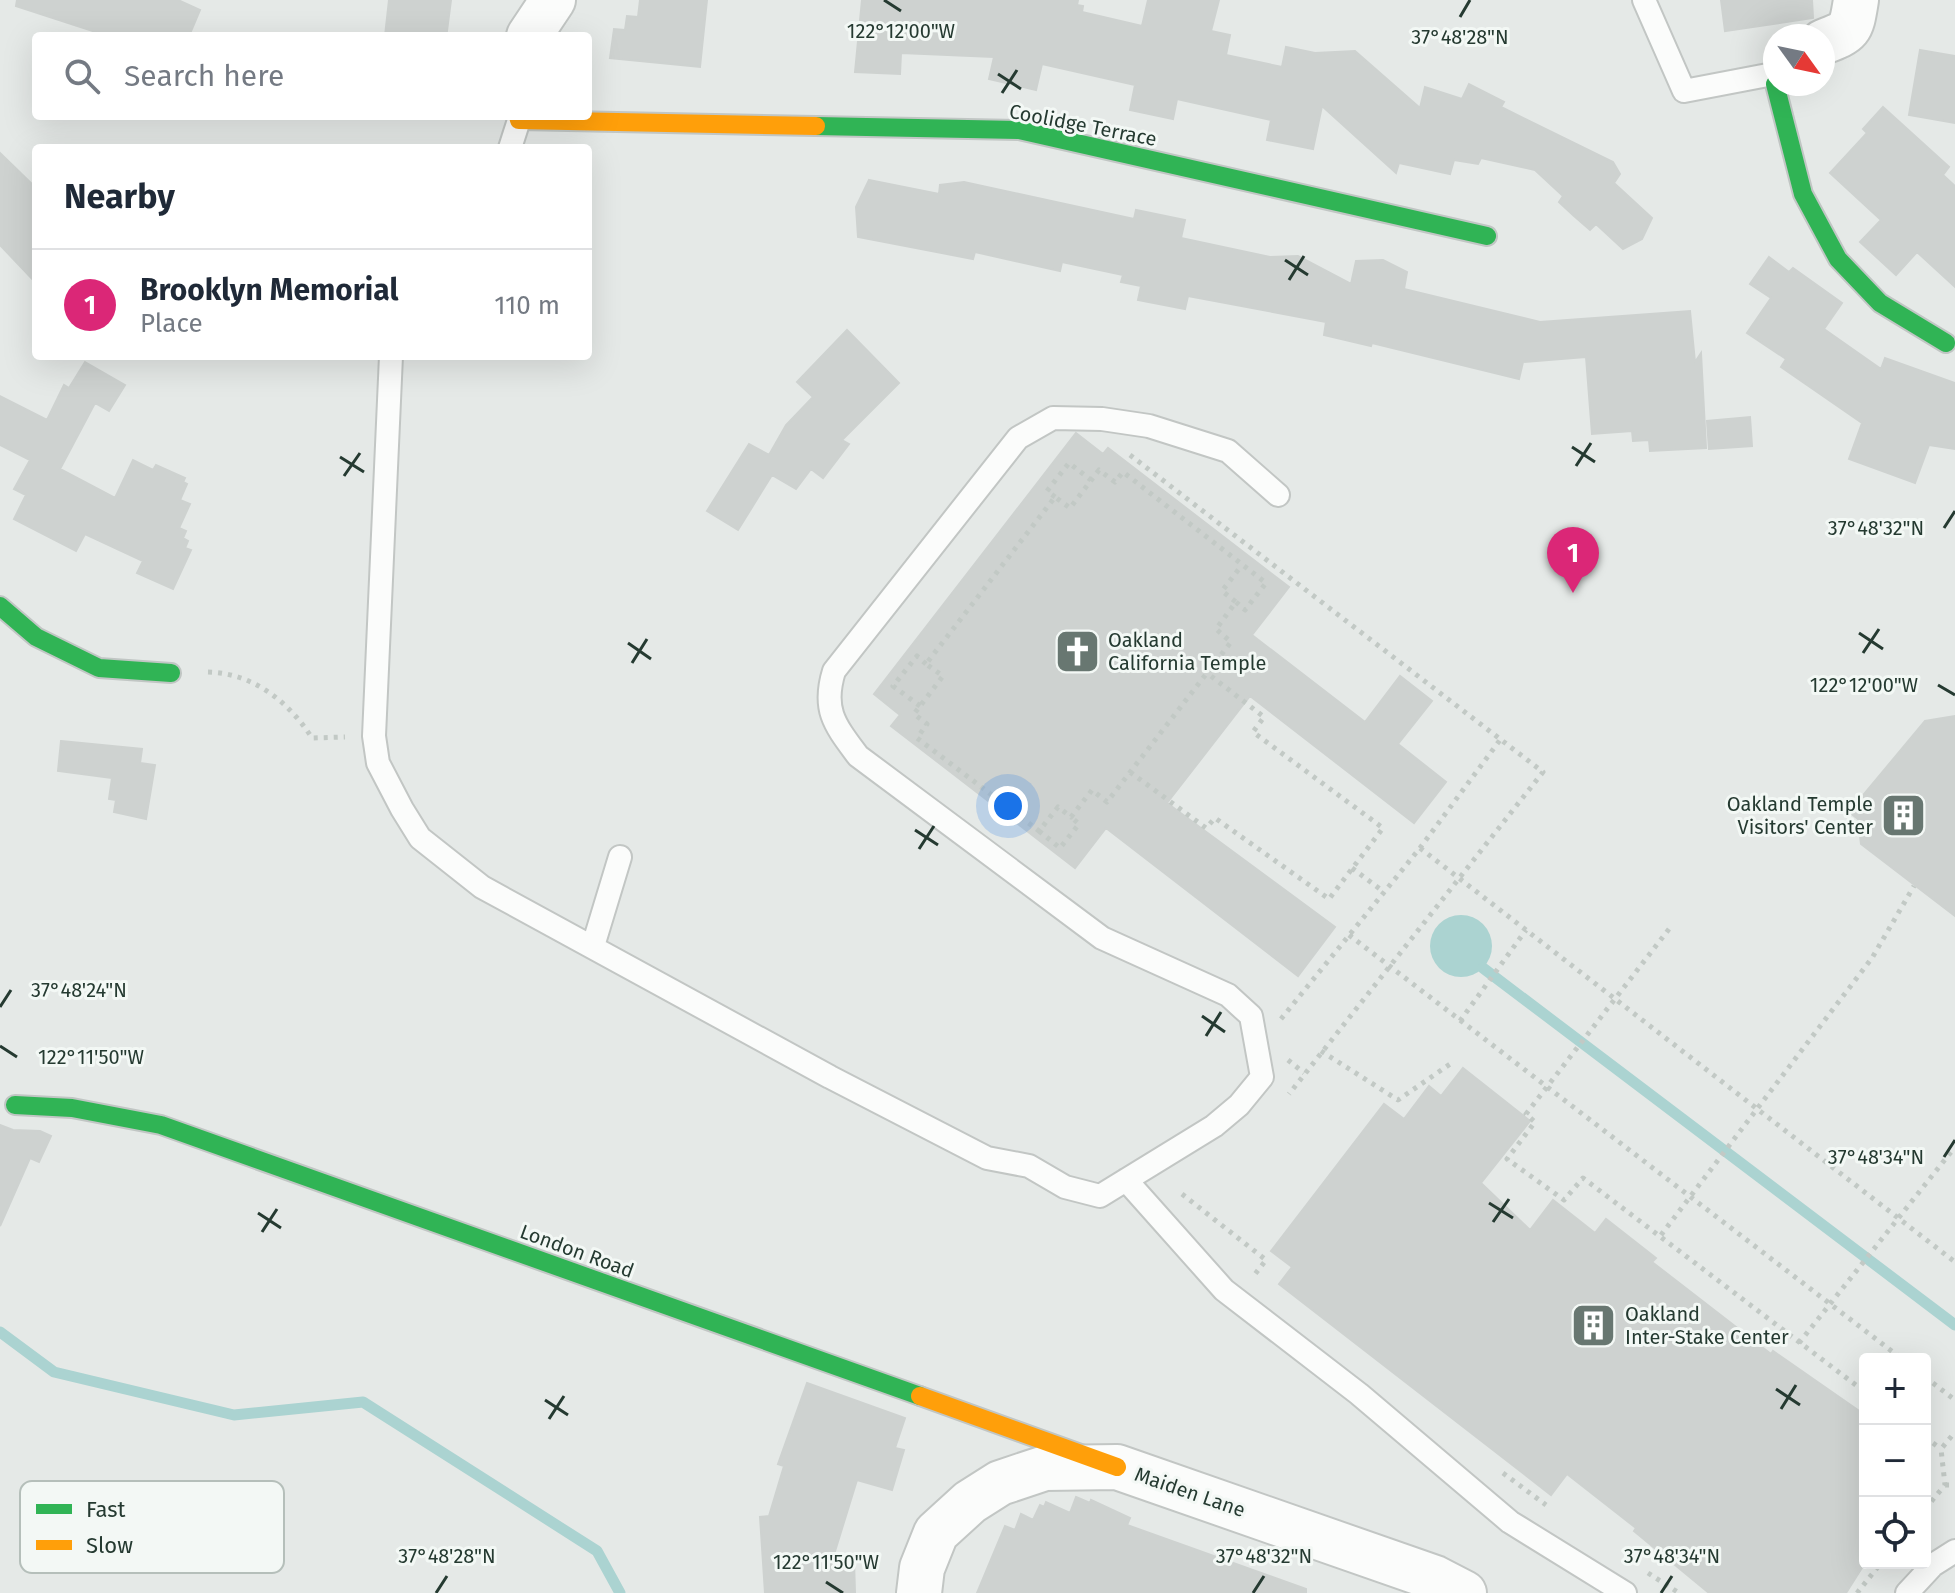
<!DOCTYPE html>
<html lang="en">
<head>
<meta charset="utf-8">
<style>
  :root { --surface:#fff; --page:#f2f2f3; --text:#1f2937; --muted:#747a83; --line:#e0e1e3; --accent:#db2777 }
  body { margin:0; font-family:"Fira Sans",sans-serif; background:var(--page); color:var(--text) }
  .controls { position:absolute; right:24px; bottom:24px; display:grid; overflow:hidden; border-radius:8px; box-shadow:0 8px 32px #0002 }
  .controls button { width:72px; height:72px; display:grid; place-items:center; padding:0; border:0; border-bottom:2px solid var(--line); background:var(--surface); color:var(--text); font:40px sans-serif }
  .compass { position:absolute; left:1763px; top:24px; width:72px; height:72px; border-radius:50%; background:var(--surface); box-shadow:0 8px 32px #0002; rotate:123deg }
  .you { position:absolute; left:1008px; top:806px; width:28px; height:28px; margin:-20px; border:6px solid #fff; border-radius:50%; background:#1a73e8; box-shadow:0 0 0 12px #1a73e833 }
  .badge { display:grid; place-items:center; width:52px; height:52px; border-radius:50%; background:var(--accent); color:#fff; font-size:26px; font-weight:700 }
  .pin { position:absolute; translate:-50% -66px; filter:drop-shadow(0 2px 4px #0008) }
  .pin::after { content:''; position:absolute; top:42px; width:28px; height:24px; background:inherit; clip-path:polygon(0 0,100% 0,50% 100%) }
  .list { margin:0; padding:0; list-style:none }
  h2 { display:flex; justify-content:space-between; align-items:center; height:104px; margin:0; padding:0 32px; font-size:34px }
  h2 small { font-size:26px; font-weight:400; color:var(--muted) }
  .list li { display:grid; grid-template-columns:52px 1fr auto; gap:24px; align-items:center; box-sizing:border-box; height:112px; padding:0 32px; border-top:2px solid var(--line) }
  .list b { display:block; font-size:30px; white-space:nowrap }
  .list p { margin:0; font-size:26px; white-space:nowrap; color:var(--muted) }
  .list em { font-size:26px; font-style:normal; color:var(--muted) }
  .icon { flex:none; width:44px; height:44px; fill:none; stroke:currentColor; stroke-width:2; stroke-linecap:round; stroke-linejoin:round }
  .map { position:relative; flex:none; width:1955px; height:1593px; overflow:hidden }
  .search { position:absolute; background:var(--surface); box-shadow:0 8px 32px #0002; left:32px; top:32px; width:560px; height:88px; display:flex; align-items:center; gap:20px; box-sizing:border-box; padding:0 28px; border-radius:8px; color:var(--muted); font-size:30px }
  .panel { position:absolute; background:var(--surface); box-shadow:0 8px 32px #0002; left:32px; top:144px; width:560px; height:216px; border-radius:8px }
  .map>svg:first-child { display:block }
  .water { fill:#abd3d1 }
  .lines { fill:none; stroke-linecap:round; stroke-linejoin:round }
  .stream { stroke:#abd3d1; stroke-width:11 }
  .building { fill:#ced2d0; stroke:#ced2d0; stroke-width:2 }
  .lane-casing { stroke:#c2c6c4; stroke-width:26 }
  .street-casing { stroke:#c2c6c4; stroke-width:48 }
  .fast-casing { stroke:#c1c6c4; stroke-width:22 }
  .slow-casing { stroke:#c1c6c4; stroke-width:22 }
  .path { stroke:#c2c9c5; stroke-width:5; stroke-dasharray:4 6; stroke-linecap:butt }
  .lane { stroke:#fbfcfb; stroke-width:22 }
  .street { stroke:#fbfcfb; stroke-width:44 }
  .fast { stroke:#30b455; stroke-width:18 }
  .slow { stroke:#ff9f0a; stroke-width:18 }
  .ticks { fill:none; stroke:#253a31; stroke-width:3 }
  .labels { text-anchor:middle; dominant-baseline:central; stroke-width:6; stroke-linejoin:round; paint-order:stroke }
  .street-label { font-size:20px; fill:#253a31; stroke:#f3f8f5 }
  .poi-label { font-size:20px; fill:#253a31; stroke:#f3f8f5; text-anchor:start }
  .key { fill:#f3f8f5; stroke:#b5bfba; stroke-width:2 }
  .key-label { font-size:22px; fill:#253a31 }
  .ticks-label { font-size:20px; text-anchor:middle; fill:#253a31; stroke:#f3f8f5; stroke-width:6; stroke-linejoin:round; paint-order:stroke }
</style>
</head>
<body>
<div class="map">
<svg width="1955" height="1593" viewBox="0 0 1955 1593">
  <rect width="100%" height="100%" fill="#e5e9e7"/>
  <path class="water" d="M1430 946a31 31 0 1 1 62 0a31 31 0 1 1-62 0Z"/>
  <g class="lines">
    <path class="stream" d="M1483,968L1955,1325
      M0,1332L54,1372L234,1415L363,1402L597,1551L620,1593"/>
  </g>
  <path class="building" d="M17,0H178L200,10L189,36H108L16,6Z
    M389,0H451L447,31H440L439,36H385Z
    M640,0H707L700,67L610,58L614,29L625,30L627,16L638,17Z
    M862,0H1078L1077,5L1083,6L1082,12L1142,26L1148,0H1219L1211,31L1230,35L1226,55L1282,67L1286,47L1315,53L1355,51L1420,108L1425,87L1462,99L1469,84L1504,102L1501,107L1613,162L1620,174L1614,183L1652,218L1642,239L1623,249L1596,224L1590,230L1574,216L1559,202L1563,196L1535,170L1481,158L1478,164L1454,160L1450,174L1399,163L1396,173L1322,106L1313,149L1267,140L1271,120L1177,99L1173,119L1130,110L1135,85L1042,64L1036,90L989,79L994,57L901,53L900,74L855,72Z
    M1721,0H1812L1813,18L1725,31Z
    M1920,50L1955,56V123L1909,115Z
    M1883,107L1949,167L1943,175L1955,186V287L1917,252L1896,275L1860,242L1881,220L1830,173L1867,133L1863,129Z
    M0,153L36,188V283L0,245Z
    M869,180L939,194L940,185L964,182L1134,219L1136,210L1185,220L1181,238L1270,257L1298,256L1351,284L1356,261L1383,260L1407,272L1404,289L1540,322L1690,311L1695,362L1701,353L1706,448L1650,451L1649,440L1633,441L1632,431L1592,434L1586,357L1523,362L1519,379L1372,343L1371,346L1324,335L1326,322L1188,296L1185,309L1138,300L1141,286L1121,282L1123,275L1062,262L1060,271L975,252L973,259L858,237L856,207Z
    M1769,257L1789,272L1793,268L1842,303L1824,329L1881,369L1885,358L1955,383V449L1929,445L1915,483L1849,459L1862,423L1781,367L1786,359L1747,333L1771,298L1750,284Z
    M847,330L899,383L842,440L849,444L823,478L811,469L796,489L772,475L738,530L707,511L749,444L769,455L786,425L813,397L797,382Z
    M85,362L125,385L109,411L95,403L60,469L115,498L133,460L153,470L156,465L185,478L183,482L187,484L180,500L190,504L179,528L186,531L183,538L188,541L185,548L191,550L173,589L137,573L143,561L85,534L76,551L14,519L26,495L14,489L30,460L0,445V396L47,420L64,385L69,388Z
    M1750,417L1752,446L1709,449L1707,421Z
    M1076,433L1103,454L1108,448L1289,587L1252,635L1365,722L1400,676L1432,701L1398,744L1446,782L1414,823L1250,696L1167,803L1335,927L1298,976L1106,828L1075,868L891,726L900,715L874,694Z
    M1955,716V916L1861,844L1858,819L1849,812L1925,721Z
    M61,741L142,749L140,763L155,765L146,819L114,812L116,800L109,799L112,778L58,771Z
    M1463,1068L1530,1121L1481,1183L1530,1230L1553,1200L1595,1233L1606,1219L1656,1258L1652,1262L1771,1354L1773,1351L1865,1415V1563L1846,1593H1709L1634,1531L1636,1528L1567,1474L1551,1495L1279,1284L1292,1267L1271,1251L1384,1104L1404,1119L1429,1086L1441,1096Z
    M0,1125L13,1130L40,1131L51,1136L39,1162L30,1158L0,1226Z
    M807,1383L905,1418L895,1448L904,1450L892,1490L857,1480L832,1561L854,1560L855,1593H765L760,1517L769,1516L784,1466L778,1464Z
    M1076,1497L1090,1503L1091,1500L1130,1518L1127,1525L1306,1589V1593H977L1005,1526L1015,1530L1021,1514L1033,1520L1040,1505L1044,1507L1046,1502L1070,1513Z"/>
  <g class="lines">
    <defs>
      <path id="lane" d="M1644,0L1684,91L1773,74
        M510,148L519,120
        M391,356L374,736L378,763L402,809L420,838L482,887L830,1077L987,1158L1029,1166L1065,1187L1100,1196L1214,1126L1239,1105L1262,1077L1251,1016L1228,995L1102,938L858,756C835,725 822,710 834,671L1018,438L1053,418L1102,419L1149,426L1228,451L1278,495
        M593,946L620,857
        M1126,1180L1224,1290L1359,1394L1510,1522L1625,1593
        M1907,1593L1933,1565L1955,1551"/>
      <path id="street" d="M529,36L553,0
        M1823,42C1852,31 1851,30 1856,0
        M919,1593L922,1568L936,1533L970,1502L1000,1483L1045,1468L1117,1467L1435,1578L1464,1593"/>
      <path id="fast" d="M1775,84L1803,194L1838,259L1880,303L1946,343
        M816,126L1019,130L1487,236
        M0,606L36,637L99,668L171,673
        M15,1105L72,1108L161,1125L920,1396"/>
      <path id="slow" d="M518,116L519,120L816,126
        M920,1396L1117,1467"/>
    </defs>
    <use href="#lane" class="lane-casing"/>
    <use href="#street" class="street-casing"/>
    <use href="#fast" class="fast-casing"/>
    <use href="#slow" class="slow-casing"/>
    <path class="path" d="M1130,455L1543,772L1289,1094
      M1055,497L1047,491L1069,463L1091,480
      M1236,602L1245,610L1266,583L1123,472L1115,482L1099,470L1070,508L1055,497L926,664L943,676L914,714L927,724L917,738L1039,831L1058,807L1071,817L1092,790L1107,802L1231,642L1216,629L1236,602L1222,591L1242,565
      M208,672C253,673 289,702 312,738L345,737
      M920,706L893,686L917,656L926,664
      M1130,772L1206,828L1215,818L1329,899L1383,828L1253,732L1264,717L1207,673
      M1039,831L1060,848L1079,824L1071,817
      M1420,848L1955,1262
      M1352,868L1384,892
      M1669,929L1526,1114L1535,1122L1507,1159L1564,1200L1583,1178L1865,1392
      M1349,935L1902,1359
      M1281,1019L1420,848L1500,740
      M1460,1021L1526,930
      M1321,1051L1398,1100L1453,1062
      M1288,1060L1304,1073
      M1182,1194L1266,1260L1252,1278
      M1661,1235L1872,958L1914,886
      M1799,1343L1951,1152
      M1925,1377L1955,1400
      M1925,1437L1941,1449
      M1503,1473L1546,1505
      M1945,1485H1955
      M1925,1509L1945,1485L1941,1449L1955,1432
      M1648,1573L1679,1593
      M1857,1593L1881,1563"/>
    <use href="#lane" class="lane"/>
    <use href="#street" class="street"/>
    <use href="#fast" class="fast"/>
    <use href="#slow" class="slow"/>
  </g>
  <path class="ticks" d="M884,0L901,11M1460,17L1470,0M998,74L1021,89M1002,93L1017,70M1285,260L1308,275M1289,280L1304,256M1572,447L1595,462M340,457L364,472M1576,466L1591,443M344,476L360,453M1944,528L1955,511M1859,633L1883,649M628,643L651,659M1863,653L1879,629M632,663L647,639M1938,685L1955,695M915,830L938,845M919,849L934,826M0,1007L11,990M1202,1016L1225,1032M1206,1036L1221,1012M0,1046L17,1057M1944,1157L1955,1140M1489,1203L1513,1218M258,1213L281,1228M1493,1222L1509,1199M262,1232L277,1209M1776,1389L1800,1405M545,1400L568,1415M1781,1409L1796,1385M549,1419L564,1396M826,1582L843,1593M436,1593L447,1576M1253,1593L1264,1576M1661,1593L1672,1576"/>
  <defs>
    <symbol id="church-square" viewBox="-11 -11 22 22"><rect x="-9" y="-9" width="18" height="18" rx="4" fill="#687771" stroke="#f3f8f5"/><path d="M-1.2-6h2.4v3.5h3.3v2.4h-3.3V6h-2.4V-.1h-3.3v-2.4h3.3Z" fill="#fff"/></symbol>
    <symbol id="building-square" viewBox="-11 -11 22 22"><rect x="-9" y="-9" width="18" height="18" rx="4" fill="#687771" stroke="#f3f8f5"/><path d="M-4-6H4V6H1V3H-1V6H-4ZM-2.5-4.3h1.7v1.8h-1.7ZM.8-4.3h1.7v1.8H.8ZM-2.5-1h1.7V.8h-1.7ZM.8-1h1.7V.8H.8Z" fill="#fff"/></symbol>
  </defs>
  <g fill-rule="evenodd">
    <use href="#church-square" x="1052" y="626" width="51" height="51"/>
    <use href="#building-square" x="1878" y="790" width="51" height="51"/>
    <use href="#building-square" x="1568" y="1300" width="51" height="51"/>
  </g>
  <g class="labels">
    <g class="street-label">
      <text transform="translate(1083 125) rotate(11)">Coolidge Terrace</text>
      <text transform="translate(577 1251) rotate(20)">London Road</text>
      <text transform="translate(1190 1492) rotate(19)">Maiden Lane</text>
    </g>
    <g class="poi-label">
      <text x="1108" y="640">Oakland<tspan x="1108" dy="23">California Temple</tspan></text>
      <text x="1873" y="804" text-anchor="end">Oakland Temple<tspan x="1873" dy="23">Visitors' Center</tspan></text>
      <text x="1625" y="1314">Oakland<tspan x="1625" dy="23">Inter-Stake Center</tspan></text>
    </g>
  </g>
  <rect x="20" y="1481" width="264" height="92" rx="12" class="key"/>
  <rect x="36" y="1504" width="36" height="10" fill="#30b455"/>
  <rect x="36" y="1540" width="36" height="10" fill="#ff9f0a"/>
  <g class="key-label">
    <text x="86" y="1517">Fast</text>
    <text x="86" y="1553">Slow</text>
  </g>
  <g class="ticks-label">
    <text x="901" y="38">122°12'00"W</text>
    <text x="1460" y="44">37°48'28"N</text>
    <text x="1876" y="535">37°48'32"N</text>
    <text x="1864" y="692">122°12'00"W</text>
    <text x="79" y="997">37°48'24"N</text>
    <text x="91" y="1064">122°11'50"W</text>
    <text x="1876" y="1164">37°48'34"N</text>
    <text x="447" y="1563">37°48'28"N</text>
    <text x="1264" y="1563">37°48'32"N</text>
    <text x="1672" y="1563">37°48'34"N</text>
    <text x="826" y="1569">122°11'50"W</text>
  </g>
</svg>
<div class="controls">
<button>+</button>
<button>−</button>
<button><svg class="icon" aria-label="locate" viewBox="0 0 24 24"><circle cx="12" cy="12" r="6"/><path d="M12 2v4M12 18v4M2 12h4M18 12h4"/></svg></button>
</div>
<svg class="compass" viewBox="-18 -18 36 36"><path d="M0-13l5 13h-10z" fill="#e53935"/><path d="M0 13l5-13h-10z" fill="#747a83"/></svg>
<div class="you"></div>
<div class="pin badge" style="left:1573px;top:593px">1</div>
<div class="search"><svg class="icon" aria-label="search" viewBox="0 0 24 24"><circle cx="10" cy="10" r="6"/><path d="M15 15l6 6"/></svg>Search here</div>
<section class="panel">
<h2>Nearby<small></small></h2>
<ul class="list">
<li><span class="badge">1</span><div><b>Brooklyn Memorial</b><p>Place</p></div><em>110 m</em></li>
</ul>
</section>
</div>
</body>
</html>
